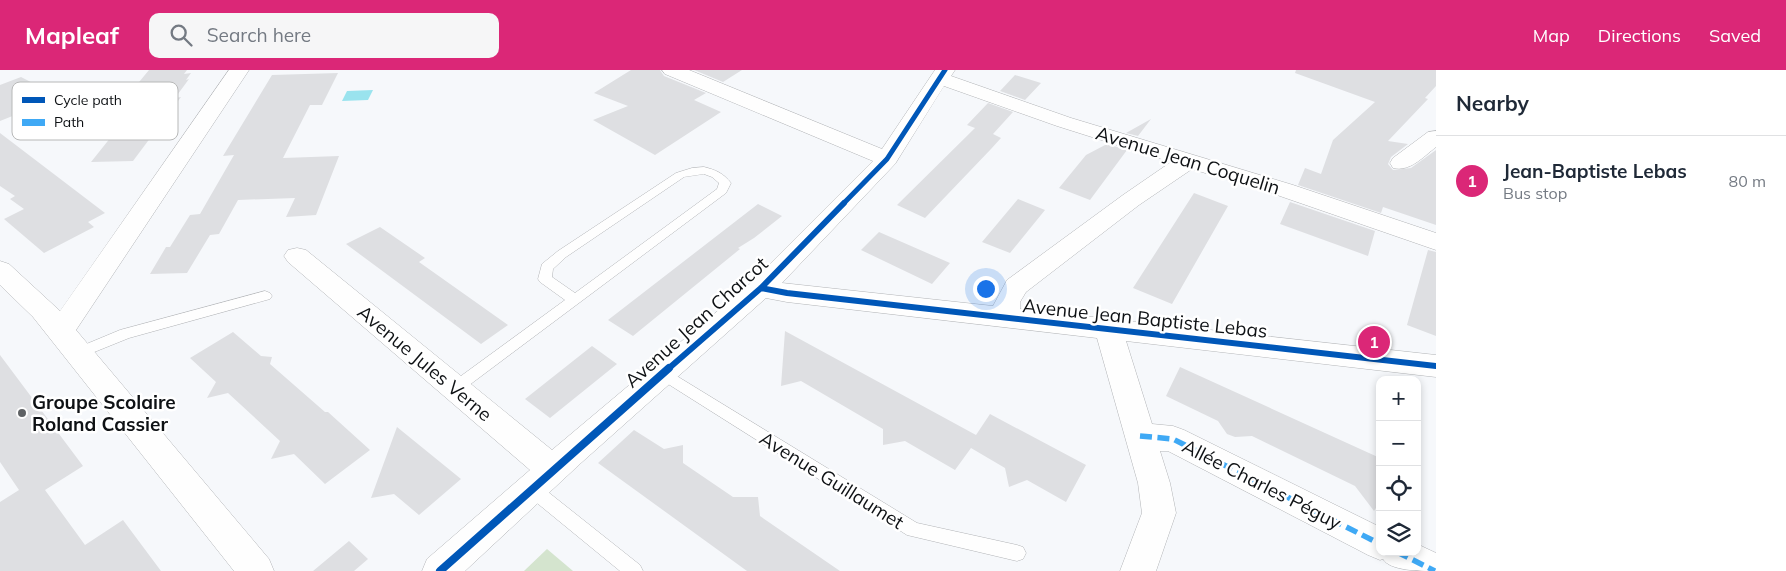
<!DOCTYPE html>
<html lang="en">
<head>
<meta charset="utf-8">
<style>
  :root { --surface:#fff; --page:#f6f6f7; --text:#1f2937; --muted:#747a83; --line:#e0e1e3; --accent:#db2777 }
  body { margin:0; font-family:Mulish,sans-serif; background:var(--page); color:var(--text) }
  .controls { position:absolute; right:15px; bottom:15px; display:grid; overflow:hidden; border-radius:10px; box-shadow:0 2px 8px #0003 }
  .controls button { width:45px; height:45px; display:grid; place-items:center; padding:0; border:0; border-bottom:1px solid var(--line); background:var(--surface); color:var(--text); font:25px sans-serif }
  .you { position:absolute; left:985px; top:218px; width:18px; height:18px; margin:-12px; border:4px solid #fff; border-radius:50%; background:#1a73e8; box-shadow:0 0 0 8px #1a73e833 }
  .badge { display:grid; place-items:center; width:32px; height:32px; border-radius:50%; background:var(--accent); color:#fff; font-size:16px; font-weight:700 }
  .pin { position:absolute; translate:-50% -50%; border:2px solid #fff; box-shadow:0 1px 5px #0006 }
  .list { margin:0; padding:0; list-style:none }
  h2 { display:flex; justify-content:space-between; align-items:center; height:65px; margin:0; padding:0 20px; font-size:21px }
  h2 small { font-size:16px; font-weight:400; color:var(--muted) }
  .list li { display:grid; grid-template-columns:32px 1fr auto; gap:15px; align-items:center; box-sizing:border-box; height:90px; padding:0 20px; border-top:1px solid var(--line) }
  .list b { display:block; font-size:19px; white-space:nowrap }
  .list p { margin:0; font-size:16px; white-space:nowrap; color:var(--muted) }
  .list em { font-size:16px; font-style:normal; color:var(--muted) }
  .icon { flex:none; width:28px; height:28px; fill:none; stroke:currentColor; stroke-width:2; stroke-linecap:round; stroke-linejoin:round }
  .map { position:relative; flex:none; width:1436px; height:501px; overflow:hidden }
  header { display:flex; align-items:center; gap:30px; box-sizing:border-box; height:70px; padding:0 25px; background:var(--accent); color:#fff }
  header strong { font-size:24px }
  nav { display:flex; gap:28px; margin-inline-start:auto; font-size:18px }
  .search { width:350px; height:45px; background:var(--page); display:flex; align-items:center; gap:12px; box-sizing:border-box; padding:0 18px; border-radius:10px; color:var(--muted); font-size:19px }
  main { display:flex }
  aside { flex:1; background:var(--surface) }
  .map>svg:first-child { display:block }
  .green { fill:#d4e4ce }
  .water { fill:#9ae3ee }
  .building { fill:#dedfe2 }
  .lines { fill:none; stroke-linecap:round; stroke-linejoin:round }
  .lane-casing { stroke:#b2b4b7; stroke-width:1 }
  .street-casing { stroke:#b2b4b7; stroke-width:1 }
  .lane { fill:#fefefe; fill-rule:evenodd }
  .street { fill:#fefefe; fill-rule:evenodd }
  .quiet { stroke:#3fa9f5; stroke-width:5.5; stroke-dasharray:12 5.5; stroke-linecap:butt }
  .cycleway-far2-casing { stroke:#fff; stroke-width:8 }
  .cycleway-far1-casing { stroke:#fff; stroke-width:9 }
  .cycleway-casing { stroke:#fff; stroke-width:11 }
  .cycleway-far2 { stroke:#0057b8; stroke-width:5 }
  .cycleway-far1 { stroke:#0057b8; stroke-width:6 }
  .cycleway { stroke:#0057b8; stroke-width:8 }
  .poi-dot { fill:#5f6265; stroke:#fff; stroke-width:2 }
  .labels { text-anchor:middle; dominant-baseline:central; stroke-width:5; stroke-linejoin:round; paint-order:stroke }
  .street-label { font-size:19px; fill:#0e1114; stroke:#fff }
  .poi-label { font-size:19px; font-weight:bold; fill:#0e1114; stroke:#fff; text-anchor:start }
  .key { fill:#fff; stroke:#b7b8b8; stroke-width:1 }
  .key-label { font-size:14px; fill:#0e1114 }
</style>
</head>
<body>
<header>
<strong>Mapleaf</strong>
<div class="search"><svg class="icon" aria-label="search" viewBox="0 0 24 24"><circle cx="10" cy="10" r="6"/><path d="M15 15l6 6"/></svg>Search here</div>
<nav><a>Map</a><a>Directions</a><a>Saved</a></nav>
</header>
<main>
<div class="map">
<svg width="1436" height="501" viewBox="0 0 1436 501">
  <rect width="100%" height="100%" fill="#f6f8fb"/>
  <path class="green" d="M547,479L573,501H524Z"/>
  <path class="water" d="M373,20L368,30L342,31L347,21Z"/>
  <path class="building" d="M149,0H187L184,4L191,3L186,10L189,9L175,28L181,27L133,91L91,92L123,52H106Z
    M631,0H660L664,6L706,23L694,30L721,42L655,85L593,50L628,36L594,23Z
    M694,0H742L723,12Z
    M1296,0H1436V16L1425,28L1428,29L1388,71L1408,74L1391,87L1388,94L1393,100L1411,98L1436,80V155L1383,137L1381,143L1298,115L1305,98L1321,104L1333,70L1375,32L1295,3Z
    M338,3L322,35H310L283,88L339,86L316,145L286,147L295,128L238,130L219,164L210,165L187,203L150,204L166,177H170L190,145L200,144L234,85L223,86L272,5Z
    M1015,5L1041,13L1025,30L1000,21Z
    M21,7L60,27L0,51V15Z
    M988,33L1013,42L993,64L1001,68L991,79L925,148L897,135L975,58L967,55Z
    M1151,49L1138,66L1126,63Z
    M0,63L105,143L88,152L94,157L44,183L4,149L24,139L10,129L15,126L0,116Z
    M1107,74L1127,80L1090,130L1059,118L1086,85Z
    M1194,123L1228,136L1172,234L1133,218Z
    M1018,129L1045,140L1010,183L982,172Z
    M1290,132L1375,161L1368,186L1280,154Z
    M758,134L782,146L754,168L738,178L740,179L633,266L608,250Z
    M380,157L425,188L419,192L508,255L481,274L346,174Z
    M879,162L950,193L932,214L861,180Z
    M1428,180L1436,182V266L1407,255Z
    M785,261L976,365L990,344L1086,395L1066,432L1027,410L1009,417L1005,398L971,378L955,400L905,371L883,375V359L801,311L781,316Z
    M233,262L261,286L272,287L270,294L325,342H328L370,380L325,414L294,384L271,389L280,371L228,323L207,328L216,312L190,288Z
    M592,276L617,294L550,348L525,329Z
    M0,285L83,396L45,420L85,475L123,450L161,501H0V432L19,420L0,392Z
    M1180,297L1380,388V432L1374,441L1355,416L1252,366L1235,367L1227,364L1218,351L1166,326Z
    M397,357L461,409L419,445L394,424L371,428Z
    M634,360L664,379L683,375V393L733,427H758L760,446L840,501H747L598,393Z
    M349,471L368,489L354,501H313Z"/>
  <g class="lines">
    <defs>
      <path id="lane" d="M704,97C716,100 723,103 731,113L726,123L460,322L455,324L450,322L448,318L450,314L565,230L540,212L538,209L542,194L558,181L676,103L692,98ZM704,104L712,107L719,113L717,119L575,223L552,207L553,199L566,187L684,107Z
        M265,221L270,223L272,226L270,229L129,268L77,289L72,288L70,284L72,280L120,260Z
        M662,297L917,453L1017,475L1023,477L1026,483L1023,489L1017,491L907,465L657,307L655,303L657,299Z
        M532,412L538,414L640,495L643,501H620L526,424L524,419L526,414Z"/>
      <path id="street" d="M229,0H249L76,260L269,489L274,501H234L33,247L0,215V191L9,194L60,241Z
        M662,0H689L882,79L935,0H955L951,6L1071,48L1293,115L1436,163V180L1277,125L1192,99L1139,135L1026,222L1020,232V239L1436,285V307L1126,271L1152,354L1173,356L1184,360L1380,457V482H1417V474L1436,483V501C1420,501 1390,501 1383,489L1380,490L1368,485L1168,381H1160L1170,413L1176,443L1156,501H1120L1142,443L1138,413L1097,268L787,232L766,228L581,393L465,501H422L427,489L530,400L288,192L284,186L288,180L297,178L306,180L552,380L752,212L873,91L665,4ZM944,16L1057,56L1171,92L1123,125L1007,210L993,236L782,213L895,94Z
        M1436,61V77C1423,87 1410,102 1393,98L1390,93L1393,88L1428,62Z"/>
    </defs>
    <use href="#lane" class="lane-casing"/>
    <use href="#street" class="street-casing"/>
    <use href="#lane" class="lane"/>
    <use href="#street" class="street"/>
    <path class="quiet" d="M1140,366L1173,369L1380,474
      M1397,482L1435,501"/>
    <defs>
      <path id="cycleway-far2" d="M843,134L887,89L945,0"/>
      <path id="cycleway-far1" d="M761,218L787,223L1436,296
        M668,299L761,218L844,133"/>
      <path id="cycleway" d="M440,501L669,298"/>
    </defs>
    <use href="#cycleway-far2" class="cycleway-far2-casing"/>
    <use href="#cycleway-far1" class="cycleway-far1-casing"/>
    <use href="#cycleway" class="cycleway-casing"/>
    <use href="#cycleway-far2" class="cycleway-far2"/>
    <use href="#cycleway-far1" class="cycleway-far1"/>
    <use href="#cycleway" class="cycleway"/>
  </g>
  <circle class="poi-dot" cx="22" cy="343" r="5"/>
  <g class="labels">
    <g class="street-label">
      <text transform="translate(1188 90) rotate(17)">Avenue Jean Coquelin</text>
      <text transform="translate(1145 248) rotate(6)">Avenue Jean Baptiste Lebas</text>
      <text transform="translate(696 252) rotate(-42)">Avenue Jean Charcot</text>
      <text transform="translate(425 293) rotate(40)">Avenue Jules Verne</text>
      <text transform="translate(832 410) rotate(32)">Avenue Guillaumet</text>
      <text transform="translate(1262 414) rotate(27)">Allée Charles Péguy</text>
    </g>
    <g class="poi-label">
      <text x="32" y="332">Groupe Scolaire<tspan x="32" dy="22">Roland Cassier</tspan></text>
    </g>
  </g>
  <rect x="12" y="12" width="166" height="58" rx="8" class="key"/>
  <rect x="22" y="27" width="23" height="6" fill="#0057b8"/>
  <rect x="22" y="49" width="23" height="7" fill="#3fa9f5"/>
  <g class="key-label">
    <text x="54" y="35">Cycle path</text>
    <text x="54" y="57">Path</text>
  </g>
</svg>
<div class="controls">
<button>+</button>
<button>−</button>
<button><svg class="icon" aria-label="locate" viewBox="0 0 24 24"><circle cx="12" cy="12" r="6"/><path d="M12 2v4M12 18v4M2 12h4M18 12h4"/></svg></button>
<button><svg class="icon" aria-label="layers" viewBox="0 0 24 24"><path d="M12 4l9 5-9 5-9-5zM3 14l9 5 9-5"/></svg></button>
</div>
<div class="you"></div>
<div class="pin badge" style="left:1374px;top:272px">1</div>
</div>
<aside>
<h2>Nearby<small></small></h2>
<ul class="list">
<li><span class="badge">1</span><div><b>Jean-Baptiste Lebas</b><p>Bus stop</p></div><em>80 m</em></li>
</ul>
</aside>
</main>
</body>
</html>
